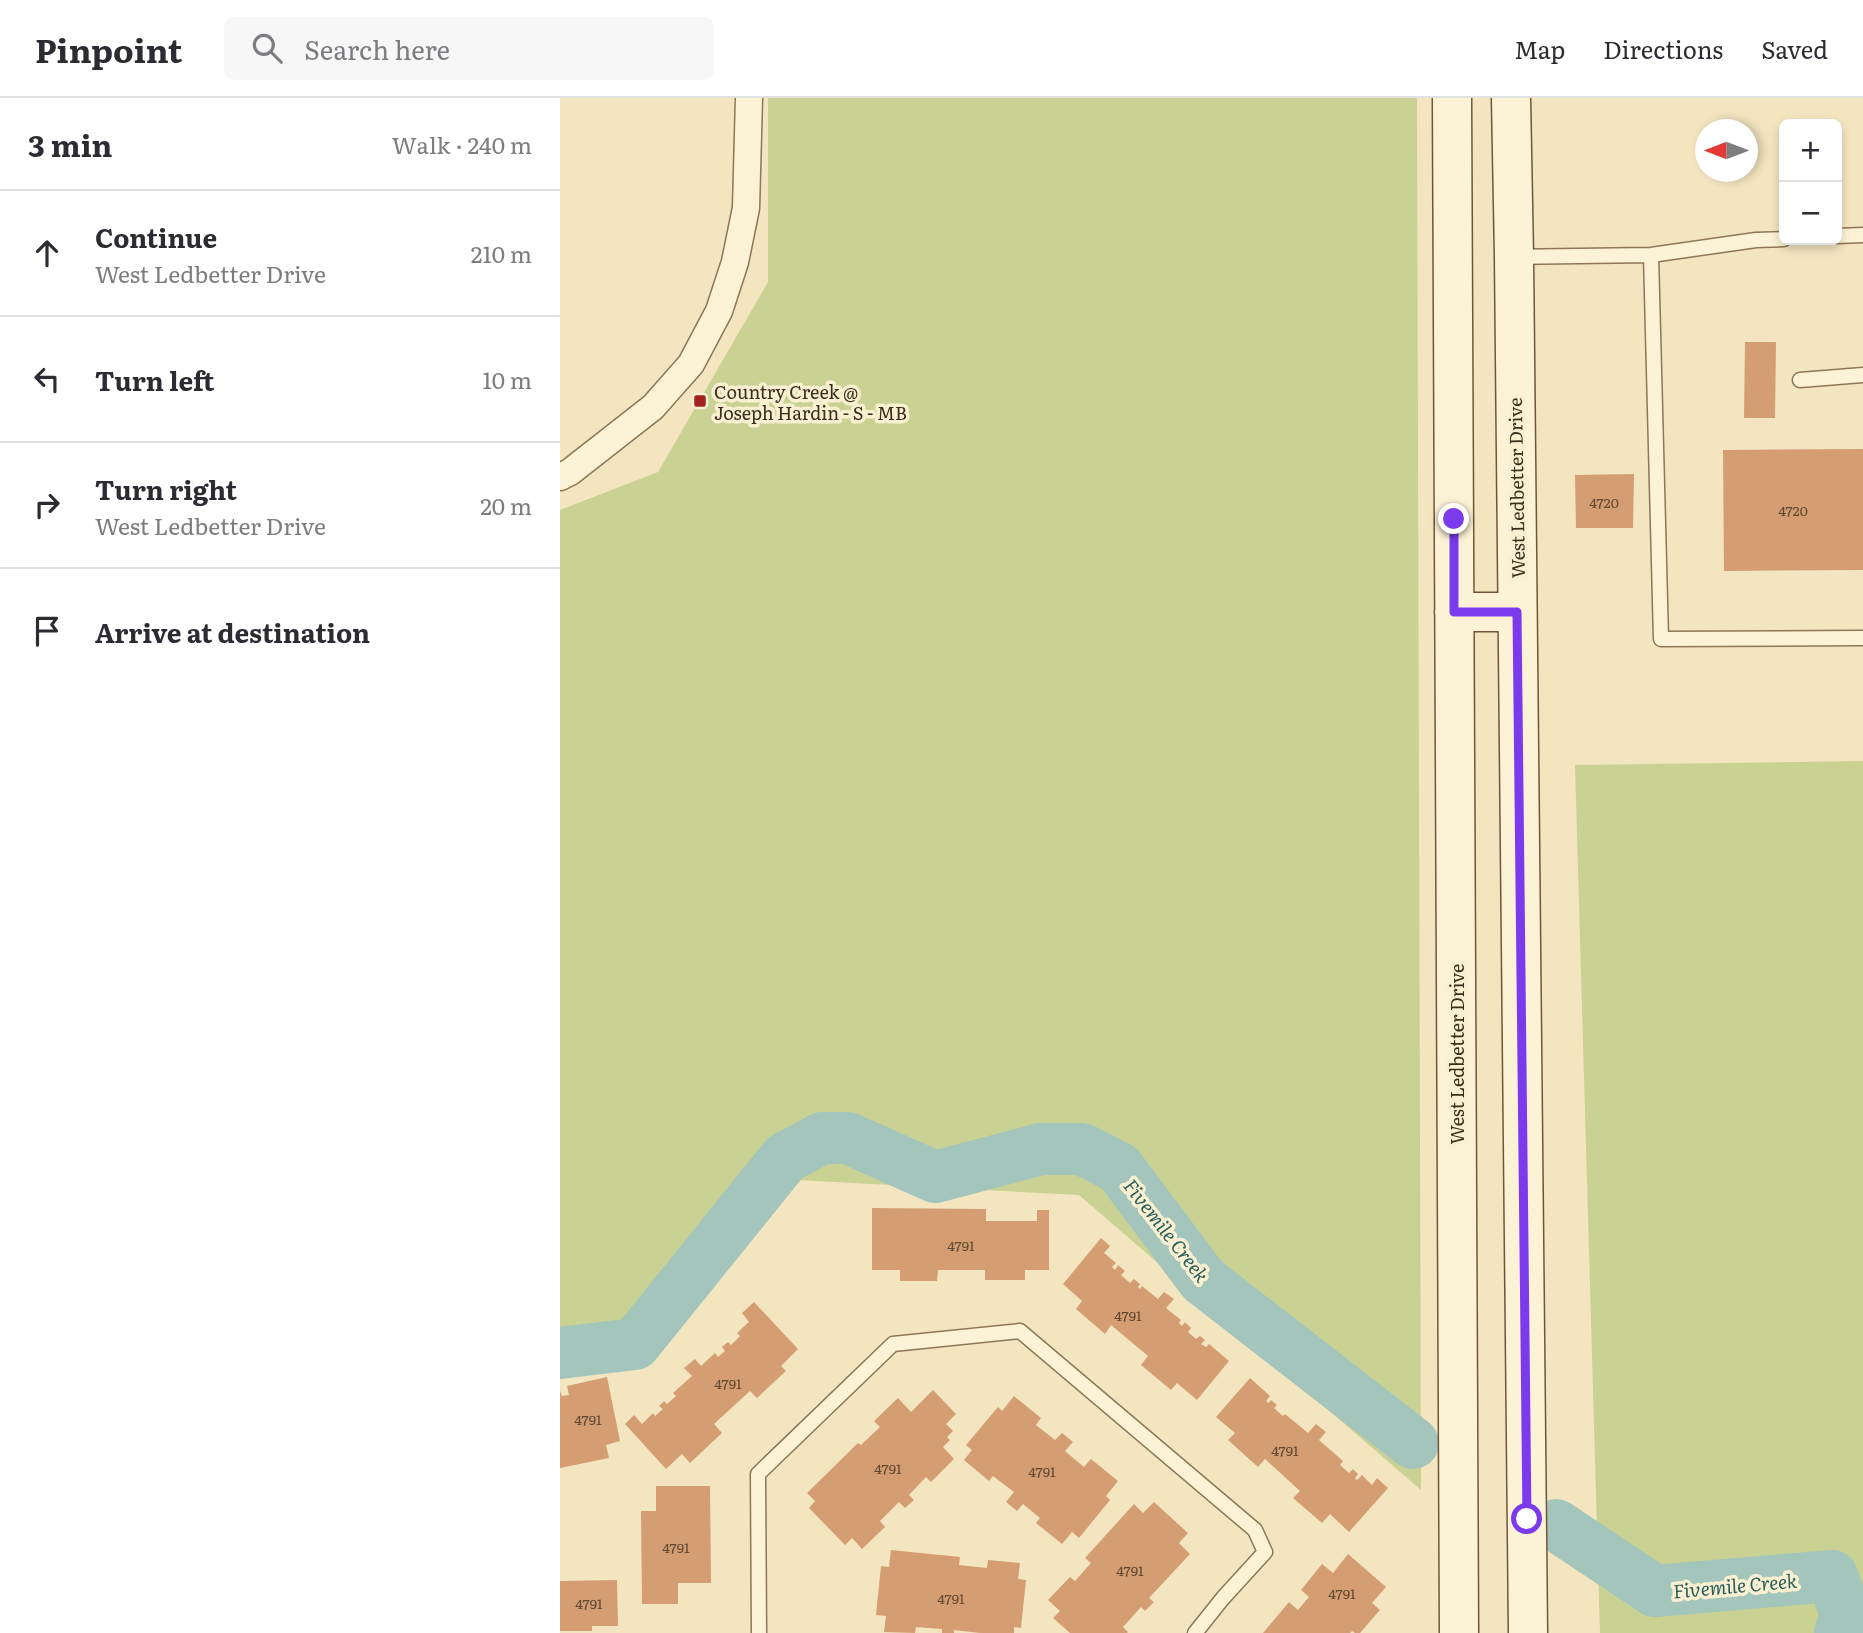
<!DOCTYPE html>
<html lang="en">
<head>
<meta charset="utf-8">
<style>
  :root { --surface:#fff; --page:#f7f7f7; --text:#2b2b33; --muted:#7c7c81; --line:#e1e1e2 }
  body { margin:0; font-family:Literata,serif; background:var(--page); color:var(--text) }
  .controls { position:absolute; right:21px; top:21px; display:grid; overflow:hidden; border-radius:10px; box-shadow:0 4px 10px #0003 }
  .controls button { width:63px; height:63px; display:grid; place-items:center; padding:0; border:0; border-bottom:2px solid var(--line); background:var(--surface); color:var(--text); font:35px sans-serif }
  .compass { position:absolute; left:1135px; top:21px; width:63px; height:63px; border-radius:50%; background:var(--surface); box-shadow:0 4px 10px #0003; rotate:270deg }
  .stop { position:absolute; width:21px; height:21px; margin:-16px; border:5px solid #7c3aed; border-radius:50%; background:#fff }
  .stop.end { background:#7c3aed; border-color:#fff; box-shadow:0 2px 7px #0008 }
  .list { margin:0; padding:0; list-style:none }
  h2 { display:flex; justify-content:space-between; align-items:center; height:91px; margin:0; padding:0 28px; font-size:30px }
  h2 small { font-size:23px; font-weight:400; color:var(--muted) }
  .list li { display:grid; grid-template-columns:46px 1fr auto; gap:21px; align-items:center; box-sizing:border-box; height:126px; padding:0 28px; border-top:2px solid var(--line) }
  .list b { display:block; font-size:26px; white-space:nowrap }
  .list p { margin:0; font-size:23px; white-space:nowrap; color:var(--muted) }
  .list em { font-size:23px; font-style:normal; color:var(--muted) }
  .icon { flex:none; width:38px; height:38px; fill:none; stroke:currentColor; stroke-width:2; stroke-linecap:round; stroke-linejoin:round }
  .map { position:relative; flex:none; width:1303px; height:1535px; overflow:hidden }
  header { display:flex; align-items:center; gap:42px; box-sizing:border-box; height:98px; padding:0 35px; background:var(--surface); border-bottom:2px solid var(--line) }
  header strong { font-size:33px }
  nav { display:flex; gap:38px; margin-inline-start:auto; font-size:24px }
  .search { width:490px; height:63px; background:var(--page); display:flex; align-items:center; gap:18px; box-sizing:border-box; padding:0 24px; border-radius:10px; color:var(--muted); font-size:26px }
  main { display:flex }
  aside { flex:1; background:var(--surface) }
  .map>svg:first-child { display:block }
  .green { fill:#c9d293 }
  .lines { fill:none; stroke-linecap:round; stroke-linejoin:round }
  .river { stroke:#a4c5bc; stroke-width:52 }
  .building { fill:#d59e72 }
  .lane-casing { stroke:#8e7656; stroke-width:17 }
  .street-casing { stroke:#8e7656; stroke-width:29 }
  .secondary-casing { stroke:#705639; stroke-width:41 }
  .lane { stroke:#fcf2d5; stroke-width:14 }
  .street { stroke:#fcf2d5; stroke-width:26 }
  .secondary { stroke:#fcf2d5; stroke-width:38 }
  .route { stroke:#7c3aed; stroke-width:9 }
  .poi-dot { fill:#a4221f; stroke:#f9efd1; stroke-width:2.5 }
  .labels { text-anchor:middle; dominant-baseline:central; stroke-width:7; stroke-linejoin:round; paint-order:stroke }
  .number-label { font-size:14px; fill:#624932 }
  .poi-label { font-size:18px; fill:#3c2d1c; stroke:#f9efd1; text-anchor:start }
  .street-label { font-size:18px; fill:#3c2d1c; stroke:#f9efd1 }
  .water-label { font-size:19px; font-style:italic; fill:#295e5c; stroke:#f9efd1 }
</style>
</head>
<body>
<header>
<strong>Pinpoint</strong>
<div class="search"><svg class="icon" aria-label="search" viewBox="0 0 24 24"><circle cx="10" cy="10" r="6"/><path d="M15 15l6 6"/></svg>Search here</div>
<nav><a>Map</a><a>Directions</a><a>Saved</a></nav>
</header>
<main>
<aside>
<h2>3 min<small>Walk · 240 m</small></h2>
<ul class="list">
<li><svg class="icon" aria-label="ahead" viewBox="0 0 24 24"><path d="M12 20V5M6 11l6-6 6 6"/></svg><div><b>Continue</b><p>West Ledbetter Drive</p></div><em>210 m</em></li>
<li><svg class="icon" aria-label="left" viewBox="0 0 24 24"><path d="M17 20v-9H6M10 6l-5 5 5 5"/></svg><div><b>Turn left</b></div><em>10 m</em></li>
<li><svg class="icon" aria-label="right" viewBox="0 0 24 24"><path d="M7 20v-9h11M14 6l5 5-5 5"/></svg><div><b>Turn right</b><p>West Ledbetter Drive</p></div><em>20 m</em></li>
<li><svg class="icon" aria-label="arrive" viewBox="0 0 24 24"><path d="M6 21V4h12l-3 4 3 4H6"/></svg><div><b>Arrive at destination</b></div></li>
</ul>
</aside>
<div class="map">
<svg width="1303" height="1535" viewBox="0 0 1303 1535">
  <rect width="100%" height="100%" fill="#f3e5c0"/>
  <path class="green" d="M208,0H857L861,1392L519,1097L236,1082L80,1260L0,1263V412L98,374L208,184Z
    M1303,663V1535H1040L1015,667Z"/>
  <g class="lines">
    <path class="river" d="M0,1255L75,1246L225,1060L262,1040H288L375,1079L481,1051H522L559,1070L643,1182L853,1345
      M996,1427L1095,1493L1272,1478L1286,1516L1280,1535"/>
  </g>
  <path class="building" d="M1185,244H1216L1215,320H1184Z
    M1303,351V472L1164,473L1163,352Z
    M1074,376L1073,430H1016L1015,377Z
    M312,1110L426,1111V1123H477V1112H489V1172H465V1182H425V1172H378L377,1183H340V1172H312Z
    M541,1140L550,1148L544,1155L556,1165L552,1169L555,1172L558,1167L565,1173L561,1177L570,1185L574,1181L580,1186L578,1189L580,1191L582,1188L598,1201L604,1194L614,1201L606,1210L621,1222L619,1225L622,1228L625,1224L631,1230L628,1234L636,1241L640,1238L645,1242L641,1246L646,1249L649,1246L669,1263L637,1302L617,1285L611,1292L581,1267L588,1258L551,1227L545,1236L516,1211L522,1203L503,1186Z
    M194,1204L238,1251L221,1268L226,1273L197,1300L190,1293L154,1326L162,1335L130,1365L122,1356L106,1371L65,1326L74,1317L82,1326L93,1315L95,1318L103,1311L99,1308L104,1303L107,1306L116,1298L113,1295L132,1278L124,1270L135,1261L141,1268L155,1255L158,1259L165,1253L162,1249L168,1244L171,1247L180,1238L177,1235L189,1224L182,1215Z
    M47,1279L60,1343L46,1347L49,1360L0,1370V1293L2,1298L9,1297L7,1288Z
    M690,1280L710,1298L706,1303L709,1305L711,1302L717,1307L714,1310L723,1318L725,1316L748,1335L756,1326L766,1334L759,1342L783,1363L780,1367L789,1375L793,1371L798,1376L795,1380L797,1382L802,1377L812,1387L817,1380L828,1390L789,1434L770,1416L762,1425L733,1400L740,1393L705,1361L698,1369L668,1342L675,1335L656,1319Z
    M373,1292L396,1316L386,1326L393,1333L387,1339L390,1342L383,1349L394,1361L371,1384L366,1379L349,1397L354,1402L345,1410L339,1404L320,1423L325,1429L302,1451L292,1440L285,1447L249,1410L255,1403L247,1395L298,1345L301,1347L320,1329L314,1323L338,1300L351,1314Z
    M454,1298L481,1320L476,1327L495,1342L502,1335L513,1344L505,1353L524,1369L531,1361L558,1383L546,1398L550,1402L519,1440L512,1434L502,1446L476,1425L480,1420L463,1406L457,1413L446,1404L454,1394L433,1378L429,1383L404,1362L412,1352L406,1347L438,1309L442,1313Z
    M96,1388H150L151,1485H118V1506H82L81,1413H96Z
    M594,1404L628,1435L619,1445L630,1456L589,1500L594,1504L585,1513L581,1509L563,1529L568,1534L567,1535H510L493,1520L500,1513L488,1502L510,1479L515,1483L531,1465L525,1460L574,1406L583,1415Z
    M331,1452L400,1459L399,1467L427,1470L428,1462L460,1465L458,1481L466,1482L461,1530L454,1529V1535H420L394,1532V1535H382V1531L356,1529L355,1535L324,1534L326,1518L316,1517L321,1468L329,1469Z
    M788,1456L826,1489L812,1505L820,1512L800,1535H795L792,1533L790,1535H703L729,1504L738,1512L749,1499L741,1492L762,1466L773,1475Z
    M57,1482L58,1528H32V1533H0V1483Z"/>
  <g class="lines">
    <defs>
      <path id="lane" d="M1277,138L1303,137
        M1091,157L1101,541L1303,540
        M954,159L1091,157L1196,142L1224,141
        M1240,282L1303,277
        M199,1535L198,1376L333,1246L460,1233L695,1432L705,1454L663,1500L635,1535"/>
      <path id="street" d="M0,379L10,374L93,309L131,266L159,213L175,164L186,110L189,0"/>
      <path id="secondary" d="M892,0L899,1535
        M951,0L954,159L968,1535
        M894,514H957"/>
    </defs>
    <use href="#lane" class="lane-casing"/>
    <use href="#street" class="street-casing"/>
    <use href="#secondary" class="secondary-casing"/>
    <use href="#lane" class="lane"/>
    <use href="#street" class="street"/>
    <use href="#secondary" class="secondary"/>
  </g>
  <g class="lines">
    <path class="route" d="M894,421V514H957L967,1421"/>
  </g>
  <rect class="poi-dot" x="133" y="296" width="14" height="14" rx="3.5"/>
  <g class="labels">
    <g class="number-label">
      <text x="1044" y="404">4720</text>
      <text x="1233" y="412">4720</text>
      <text x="401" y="1147">4791</text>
      <text x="568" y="1217">4791</text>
      <text x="168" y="1285">4791</text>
      <text x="28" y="1321">4791</text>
      <text x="725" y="1352">4791</text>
      <text x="328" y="1370">4791</text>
      <text x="482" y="1373">4791</text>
      <text x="116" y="1449">4791</text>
      <text x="570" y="1472">4791</text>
      <text x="782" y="1495">4791</text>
      <text x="391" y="1500">4791</text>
      <text x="29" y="1505">4791</text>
    </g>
    <g class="poi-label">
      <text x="154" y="293">Country Creek @<tspan x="154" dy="21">Joseph Hardin - S - MB</tspan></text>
    </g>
    <g class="street-label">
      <text transform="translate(956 390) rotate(-91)">West Ledbetter Drive</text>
      <text transform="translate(896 956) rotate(-90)">West Ledbetter Drive</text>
    </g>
    <g class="water-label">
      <text transform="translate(607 1132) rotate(52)">Fivemile Creek</text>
      <text transform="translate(1175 1487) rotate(-5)">Fivemile Creek</text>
    </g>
  </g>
</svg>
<div class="controls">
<button>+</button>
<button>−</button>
</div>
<svg class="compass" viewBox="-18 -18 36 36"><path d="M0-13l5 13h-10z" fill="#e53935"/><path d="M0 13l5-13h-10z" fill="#7c7c81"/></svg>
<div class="stop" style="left:967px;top:1421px"></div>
<div class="stop end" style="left:894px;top:421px"></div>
</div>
</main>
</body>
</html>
